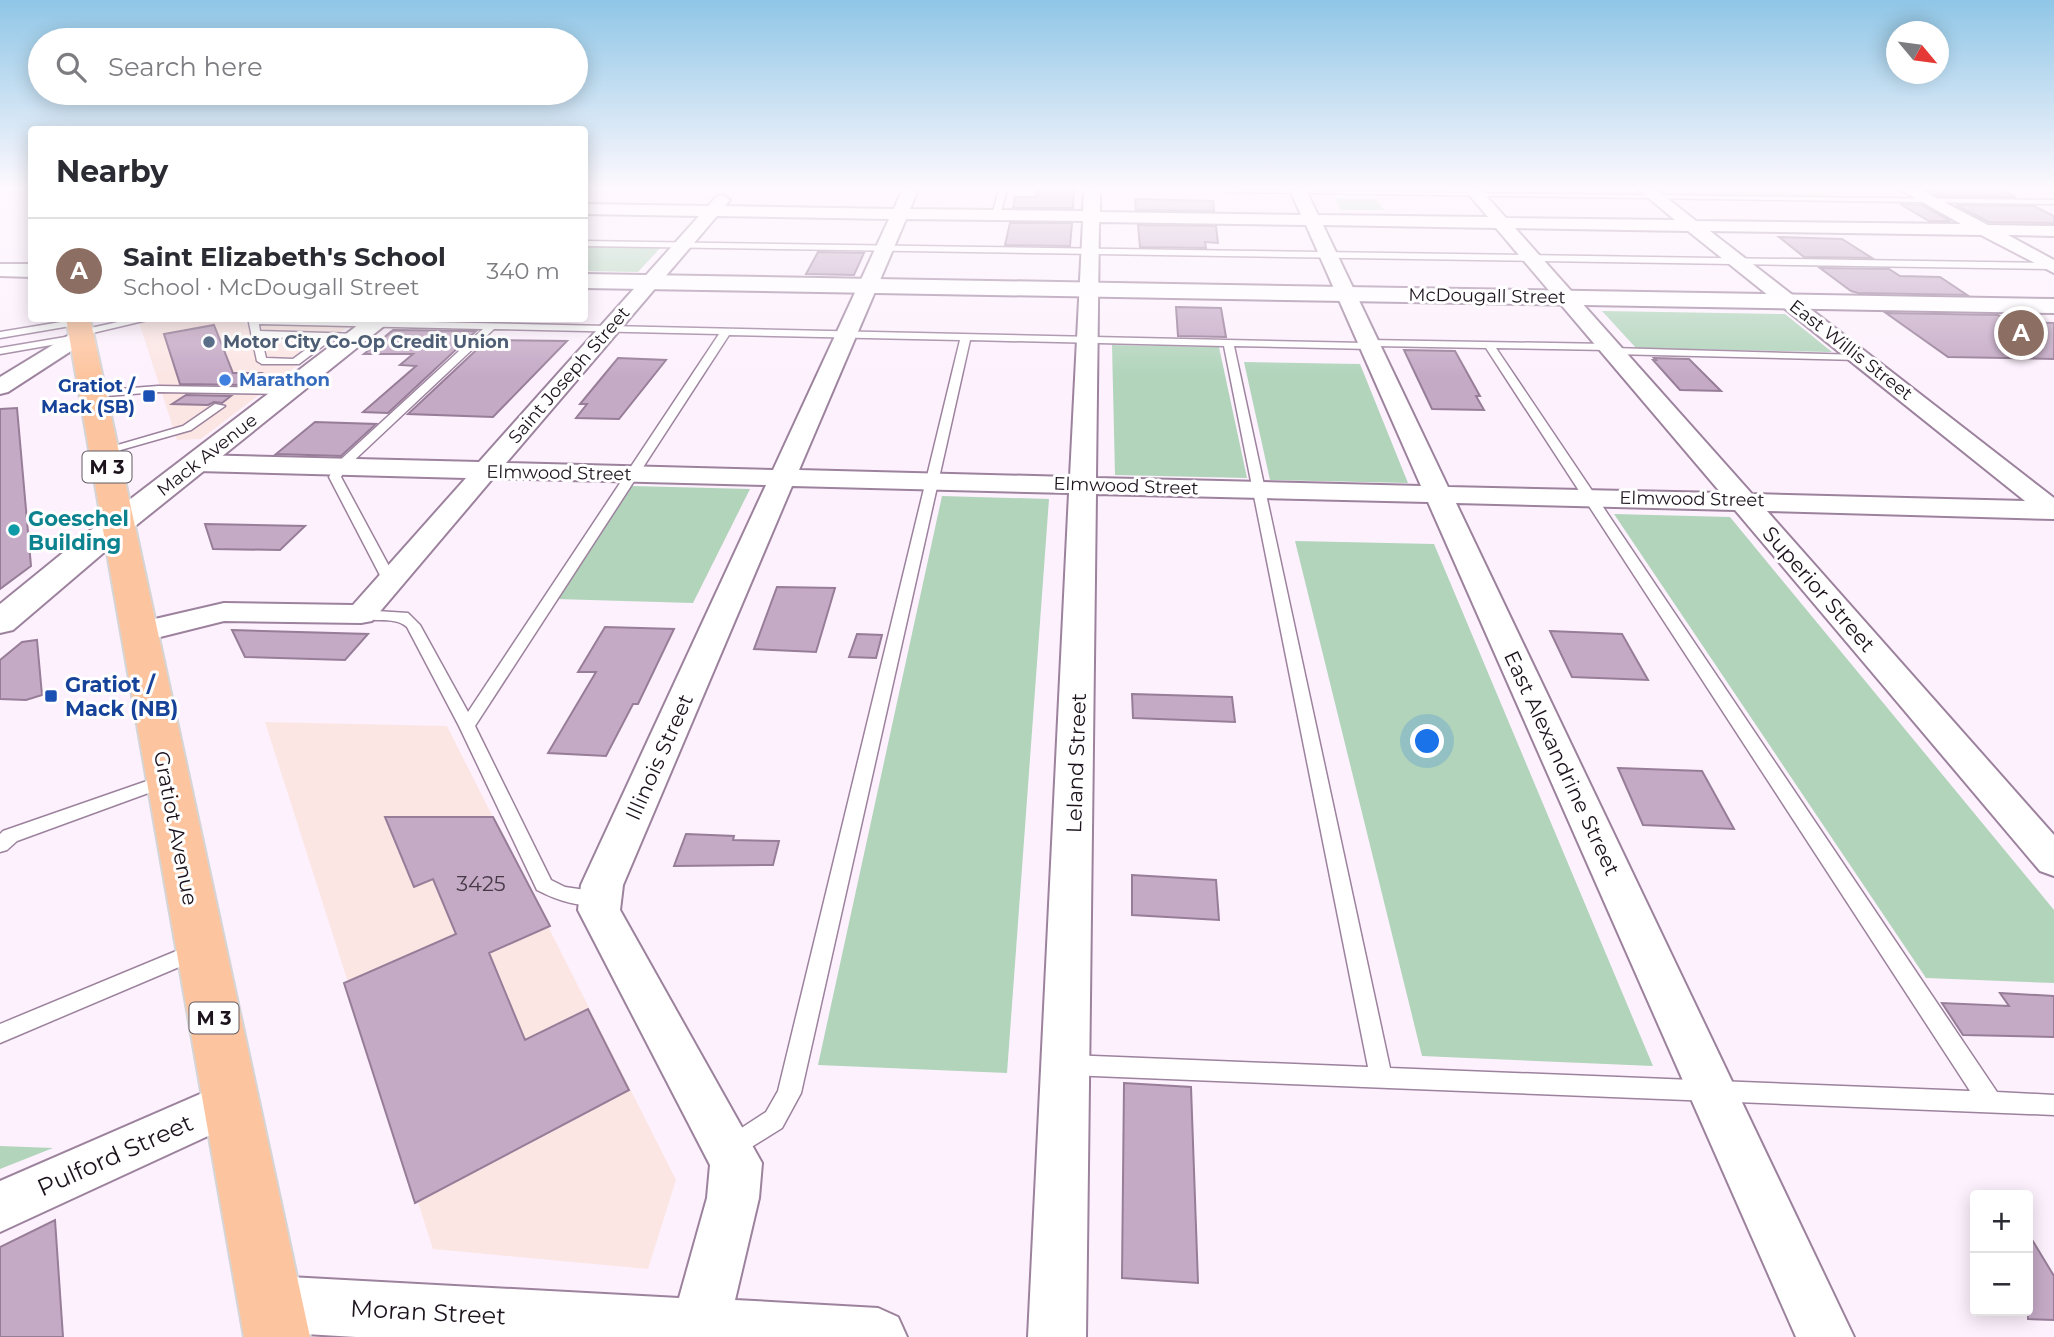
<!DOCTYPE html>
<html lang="en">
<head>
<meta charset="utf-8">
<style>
  :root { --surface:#fff; --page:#f2f2f3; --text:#2b2b33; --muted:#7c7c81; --line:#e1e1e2; --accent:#db2777 }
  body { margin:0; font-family:Montserrat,sans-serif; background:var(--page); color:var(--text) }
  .controls { position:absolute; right:21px; bottom:21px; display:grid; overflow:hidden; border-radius:7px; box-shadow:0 4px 18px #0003 }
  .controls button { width:63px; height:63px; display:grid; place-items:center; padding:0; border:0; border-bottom:2px solid var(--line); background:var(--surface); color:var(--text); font:35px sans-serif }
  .compass { position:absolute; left:1886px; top:21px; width:63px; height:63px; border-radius:50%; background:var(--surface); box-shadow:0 4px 18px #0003; rotate:119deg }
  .you { position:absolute; left:1428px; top:742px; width:24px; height:24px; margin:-18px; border:5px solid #fff; border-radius:50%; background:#1a73e8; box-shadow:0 0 0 10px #1a73e833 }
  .badge { display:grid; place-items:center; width:46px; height:46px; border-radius:50%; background:var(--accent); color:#fff; font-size:23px; font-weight:700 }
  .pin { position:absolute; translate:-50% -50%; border:4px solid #fff; box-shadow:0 2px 7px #0006 }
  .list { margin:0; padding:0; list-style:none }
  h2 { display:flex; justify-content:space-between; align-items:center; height:91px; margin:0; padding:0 28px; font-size:30px }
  h2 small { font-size:23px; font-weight:400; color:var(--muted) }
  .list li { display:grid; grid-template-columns:46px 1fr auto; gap:21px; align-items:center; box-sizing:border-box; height:105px; padding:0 28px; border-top:2px solid var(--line) }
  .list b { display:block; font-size:26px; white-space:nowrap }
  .list p { margin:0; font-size:23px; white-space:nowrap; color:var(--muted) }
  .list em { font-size:23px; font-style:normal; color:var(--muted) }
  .icon { flex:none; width:38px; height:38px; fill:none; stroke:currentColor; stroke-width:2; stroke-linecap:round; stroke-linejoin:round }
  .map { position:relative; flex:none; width:2054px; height:1337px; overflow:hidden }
  .search { position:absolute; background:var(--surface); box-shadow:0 4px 18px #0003; left:28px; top:28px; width:560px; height:77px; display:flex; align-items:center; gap:18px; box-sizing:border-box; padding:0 24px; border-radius:38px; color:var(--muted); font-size:26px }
  .panel { position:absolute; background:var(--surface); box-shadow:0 4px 18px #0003; left:28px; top:126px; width:560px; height:196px; border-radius:7px }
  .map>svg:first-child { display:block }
  .commercial { fill:#fbe6e4 }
  .green { fill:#b1d4bb }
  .building { fill:#c5aac6; stroke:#977d98; stroke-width:2 }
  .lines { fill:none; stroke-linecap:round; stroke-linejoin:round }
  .lane-casing { stroke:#9c829d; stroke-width:3 }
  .street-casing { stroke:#9c829d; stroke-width:4 }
  .secondary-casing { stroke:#9c829d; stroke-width:4 }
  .primary-casing { stroke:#d6d5d6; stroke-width:4 }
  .lane { fill:#fff; fill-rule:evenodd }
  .street { fill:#fff; fill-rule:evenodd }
  .secondary { fill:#fff; fill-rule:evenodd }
  .primary { fill:#fdc59f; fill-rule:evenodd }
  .service-dot { fill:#5c6f8a; stroke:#fff; stroke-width:2.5 }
  .shop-dot { fill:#3f7fe0; stroke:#fff; stroke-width:2.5 }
  .transit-dot { fill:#1a4fb4; stroke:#fff; stroke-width:2.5 }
  .culture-dot { fill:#0f9aa8; stroke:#fff; stroke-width:2.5 }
  .labels { text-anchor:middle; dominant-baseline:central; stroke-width:6; stroke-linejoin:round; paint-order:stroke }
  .far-street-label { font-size:18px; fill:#1c131d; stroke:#fff }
  .far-service-label { font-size:18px; font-weight:bold; fill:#4e5e75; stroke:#fff; text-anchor:start }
  .far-shop-label { font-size:18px; font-weight:bold; fill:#366cbe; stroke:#fff; text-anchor:start }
  .far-transit-label { font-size:18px; font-weight:bold; fill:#164399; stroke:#fff; text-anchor:end }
  .shield { fill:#fff; stroke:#605a61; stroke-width:2 }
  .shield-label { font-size:19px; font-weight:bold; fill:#1c131d }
  .culture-label { font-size:21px; font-weight:bold; fill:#0d838f; stroke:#fff; text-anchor:start }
  .street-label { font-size:21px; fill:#1c131d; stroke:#fff }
  .transit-label { font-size:21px; font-weight:bold; fill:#164399; stroke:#fff; text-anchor:start }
  .near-number-label { font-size:21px; fill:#463947 }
  .near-street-label { font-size:24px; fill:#1c131d; stroke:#fff }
</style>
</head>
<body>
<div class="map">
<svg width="2054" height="1337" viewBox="0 0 2054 1337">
  <rect width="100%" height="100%" fill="#fdf1fd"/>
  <path class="commercial" d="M243,318L245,324L350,325L201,439L177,440L138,319Z
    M265,722L447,726L676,1180L648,1269L433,1249Z"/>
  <path class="green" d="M1662,190H1823L1834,197L1668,194Z
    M1335,198L1376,199L1384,210H1341Z
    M585,244L662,246L638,272L585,271Z
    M1602,311L1785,314L1832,352L1636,348Z
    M1112,345L1219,347L1247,478L1115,475Z
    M1244,362L1360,364L1408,483L1270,480Z
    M631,486L750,489L693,603L556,599Z
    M942,496L1049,499L1007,1073L818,1065Z
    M1614,514L1730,517L2054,910V983L1926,978Z
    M1295,541L1434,544L1653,1066L1422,1056Z
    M0,1146L53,1148L0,1169Z"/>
  <path class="building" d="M1037,190H1074L1073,208H1013L1015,197H1036Z
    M1926,190H2002L2016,197L1938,196Z
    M1135,199L1213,201L1214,211L1136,210Z
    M1900,204L1922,205L1951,221H1929Z
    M1956,205L2034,206L2054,216V223L1989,222Z
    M1010,223H1072L1070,246L1005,245Z
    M1138,225L1216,226L1218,243L1205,242L1206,248L1140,247Z
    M1779,237L1842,239L1872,258L1804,257Z
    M818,252L864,253L854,275L806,274Z
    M1820,268L1889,269L1900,276L1940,277L1967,295L1858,293L1851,291Z
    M1176,307L1221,308L1226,337L1178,336Z
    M1886,313L1998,315L2010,322L2054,323V359L1948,357Z
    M214,325L233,373H261L246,385L180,384L164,334Z
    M393,330L476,331L388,413L363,412L416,366L400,365L413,354H364Z
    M487,340L567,341L493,417L408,414Z
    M1404,350L1455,351L1480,396H1476L1484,410L1432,409Z
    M618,358L666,360L619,419L576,418L587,404H580Z
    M1654,358L1689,359L1721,391L1680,390L1653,360H1656Z
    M186,395L231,396L222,403L214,402L208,405L172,404Z
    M17,408L31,566L0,589V409Z
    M315,422L376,424L341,456L276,454Z
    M205,524L305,526L280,550L213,549Z
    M777,587L835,588L816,652L754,649Z
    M605,627L674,629L638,704H633L606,756L548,753L596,672H578Z
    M232,630L368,634L345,660L245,657Z
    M1550,631L1622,634L1648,680L1572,677Z
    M857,634L882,635L876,658L849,657Z
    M37,640L42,695L26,700L0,699V660L22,642Z
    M1132,694L1232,697L1235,722L1133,718Z
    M1618,768L1702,771L1734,829L1643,825Z
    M385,817H493L550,926L489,953L525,1040L588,1009L629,1090L415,1203L344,983L456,934L433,879L414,887Z
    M686,834L734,836L733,840L779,841L773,865L674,866Z
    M1132,875L1216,880L1219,920L1132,915Z
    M2000,993L2054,996V1037L1963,1035L1942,1003L2009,1006Z
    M1124,1083L1191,1087L1198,1283L1122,1278Z
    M55,1220L63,1337H0V1247Z
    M2028,1233L2054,1276V1320L2028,1319Z"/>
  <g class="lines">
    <defs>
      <path id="lane" d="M999,190H1007L1000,215L996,217L992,215Z
        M1224,190L2054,200V204L1228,192Z
        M584,241L2054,263V269L584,246Z
        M136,318H156L84,335V339L80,340L0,354V348L77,335V331Z
        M248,318L1364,343L1369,340L1608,344L1612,348L1863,355L1864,357L1859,360L1612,354L1608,350L1496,348L1997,1092L2054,1095V1115L1069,1075L1061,1072L1058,1065L1061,1058L1069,1055L1368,1067L1224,346L970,340L801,1093L782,1128L732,1159L723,1156L720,1148L723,1140L766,1112L778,1091L960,340L729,335L475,726L551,880L565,887L606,893L609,898L606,903C584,910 556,900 537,890L459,726L407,627C392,614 368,626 354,614L361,610L408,613L420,625L468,712L719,334L494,329L346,468L341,477L397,581L390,585L383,581L329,477L337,463L483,329L259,324L260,331L360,334L365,337L360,340L332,339L299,364H262L257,361ZM261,337L320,339L293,359L266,358ZM1234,346L1371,349L1376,346L1486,348L1970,1091L1390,1068Z
        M79,319L82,320V324L0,338V332Z
        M158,386L290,388L295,391L290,394L158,392L93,397L88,394L93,391Z
        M215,404L225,406L191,430L103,455L97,451L183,426Z
        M167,774L173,776L176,780L173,784L17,841L7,850L0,852V834L3,831Z
        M198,942L205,944L208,950L205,956L0,1043V1024Z"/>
      <path id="street" d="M902,190H918L910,209L1083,211L1084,190H1100V212L1301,215L1290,190H1306L1318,215L1488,217L1465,190H1481L1506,218L1675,220L1639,190H1657L1696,221L1961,224L1901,190H1921L1988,225L2054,226V236L2008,235L2054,260V273L1981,235L1710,231L2054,498V519L1767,511L2054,835V876L2040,871L1735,510L1456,503L1854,1337H1796L1428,502L1096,494L1086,1337H1028L1069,493L792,486L623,885L620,910L762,1163L759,1198L735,1300L878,1308L898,1317L907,1337H356L271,1332L251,1324L243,1304L251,1284L271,1276L679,1298L707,1198L710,1165L578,910L581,885L766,485L493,478L372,621L361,623L224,621L140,642L129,639L124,632L129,625L224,603L353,605L466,478L197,471L188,468L184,463L188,458L197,455L479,462L699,216L584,214V204L708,206L716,197L722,195L730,200L725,206L894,209ZM717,216L889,219L773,470L506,463ZM906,219L1083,221L1070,477L799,470ZM1099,222L1306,225L1421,486L1096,478ZM1323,225L1496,228L1721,493L1448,487ZM1515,228L1688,231L2025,501L1752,494Z
        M81,330L88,332L92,336L88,340L8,392L0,394V377L74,332Z
        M230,1081L247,1088L255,1103L247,1118L0,1232V1181Z"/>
      <path id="secondary" d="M0,264H32V277L0,276Z
        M584,274L2054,299V313L584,288Z
        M367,318H394L129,531L13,630L0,633V604L107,517Z"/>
      <path id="primary" d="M66,318H90L310,1337H244Z"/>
    </defs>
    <use href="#lane" class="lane-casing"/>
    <use href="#street" class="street-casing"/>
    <use href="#secondary" class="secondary-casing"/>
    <use href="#primary" class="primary-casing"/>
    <use href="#lane" class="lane"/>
    <use href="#street" class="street"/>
    <use href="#secondary" class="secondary"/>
    <use href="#primary" class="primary"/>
  </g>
  <linearGradient id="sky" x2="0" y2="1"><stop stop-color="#8fc6e6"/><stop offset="0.5" stop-color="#fef9fe"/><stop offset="1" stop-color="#fef9fe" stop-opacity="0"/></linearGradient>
  <rect width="2054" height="377" fill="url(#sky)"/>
  <circle class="service-dot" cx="209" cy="342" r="7"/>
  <circle class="shop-dot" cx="225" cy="380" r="7"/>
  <g class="transit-dot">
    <rect x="142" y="389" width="14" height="14" rx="3.5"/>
    <rect x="44" y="689" width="14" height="14" rx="3.5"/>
  </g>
  <circle class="culture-dot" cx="14" cy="530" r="7"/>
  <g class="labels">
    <g class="far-street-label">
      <text transform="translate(1487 296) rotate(1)">McDougall Street</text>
      <text transform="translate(1851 350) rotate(38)">East Willis Street</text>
      <text transform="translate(569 375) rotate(-49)">Saint Joseph Street</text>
      <text transform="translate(207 455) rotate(-38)">Mack Avenue</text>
      <text transform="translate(559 473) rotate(1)">Elmwood Street</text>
      <text transform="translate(1126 486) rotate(2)">Elmwood Street</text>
      <text transform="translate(1692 499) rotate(1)">Elmwood Street</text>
    </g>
    <g class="far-service-label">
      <text x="223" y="342">Motor City Co-Op Credit Union</text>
    </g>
    <g class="far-shop-label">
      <text x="239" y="380">Marathon</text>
    </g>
    <g class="far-transit-label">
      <text x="135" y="386">Gratiot /<tspan x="135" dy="21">Mack (SB)</tspan></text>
    </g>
    <g class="shield">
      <rect x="82.5" y="451.5" width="49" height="31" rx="5"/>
      <rect x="189.5" y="1002.5" width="49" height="31" rx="5"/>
    </g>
    <g class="shield-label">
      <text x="107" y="467">M 3</text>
      <text x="214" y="1018">M 3</text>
    </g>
    <g class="culture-label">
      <text x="28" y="518">Goeschel<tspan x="28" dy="24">Building</tspan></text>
    </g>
    <g class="street-label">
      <text transform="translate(1819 589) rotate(49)">Superior Street</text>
      <text transform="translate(659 757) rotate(-66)">Illinois Street</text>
      <text transform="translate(1076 763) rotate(-88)">Leland Street</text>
      <text transform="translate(1562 763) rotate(65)">East Alexandrine Street</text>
      <text transform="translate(176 828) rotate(79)">Gratiot Avenue</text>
    </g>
    <g class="transit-label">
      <text x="65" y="684">Gratiot /<tspan x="65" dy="24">Mack (NB)</tspan></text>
    </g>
    <g class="near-number-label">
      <text x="481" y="883">3425</text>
    </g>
    <g class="near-street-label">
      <text transform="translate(115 1155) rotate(-24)">Pulford Street</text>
      <text transform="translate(428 1312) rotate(3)">Moran Street</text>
    </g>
  </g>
</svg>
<div class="controls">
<button>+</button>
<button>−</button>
</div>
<svg class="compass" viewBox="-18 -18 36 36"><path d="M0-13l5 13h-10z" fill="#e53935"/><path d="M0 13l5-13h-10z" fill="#7c7c81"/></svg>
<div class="you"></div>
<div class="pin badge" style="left:2021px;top:333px;background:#8d6e63">A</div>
<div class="search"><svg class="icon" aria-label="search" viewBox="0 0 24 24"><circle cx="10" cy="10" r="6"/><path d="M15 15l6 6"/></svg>Search here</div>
<section class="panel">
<h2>Nearby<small></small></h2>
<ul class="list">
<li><span class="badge" style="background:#8d6e63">A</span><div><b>Saint Elizabeth's School</b><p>School · McDougall Street</p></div><em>340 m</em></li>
</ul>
</section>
</div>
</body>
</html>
